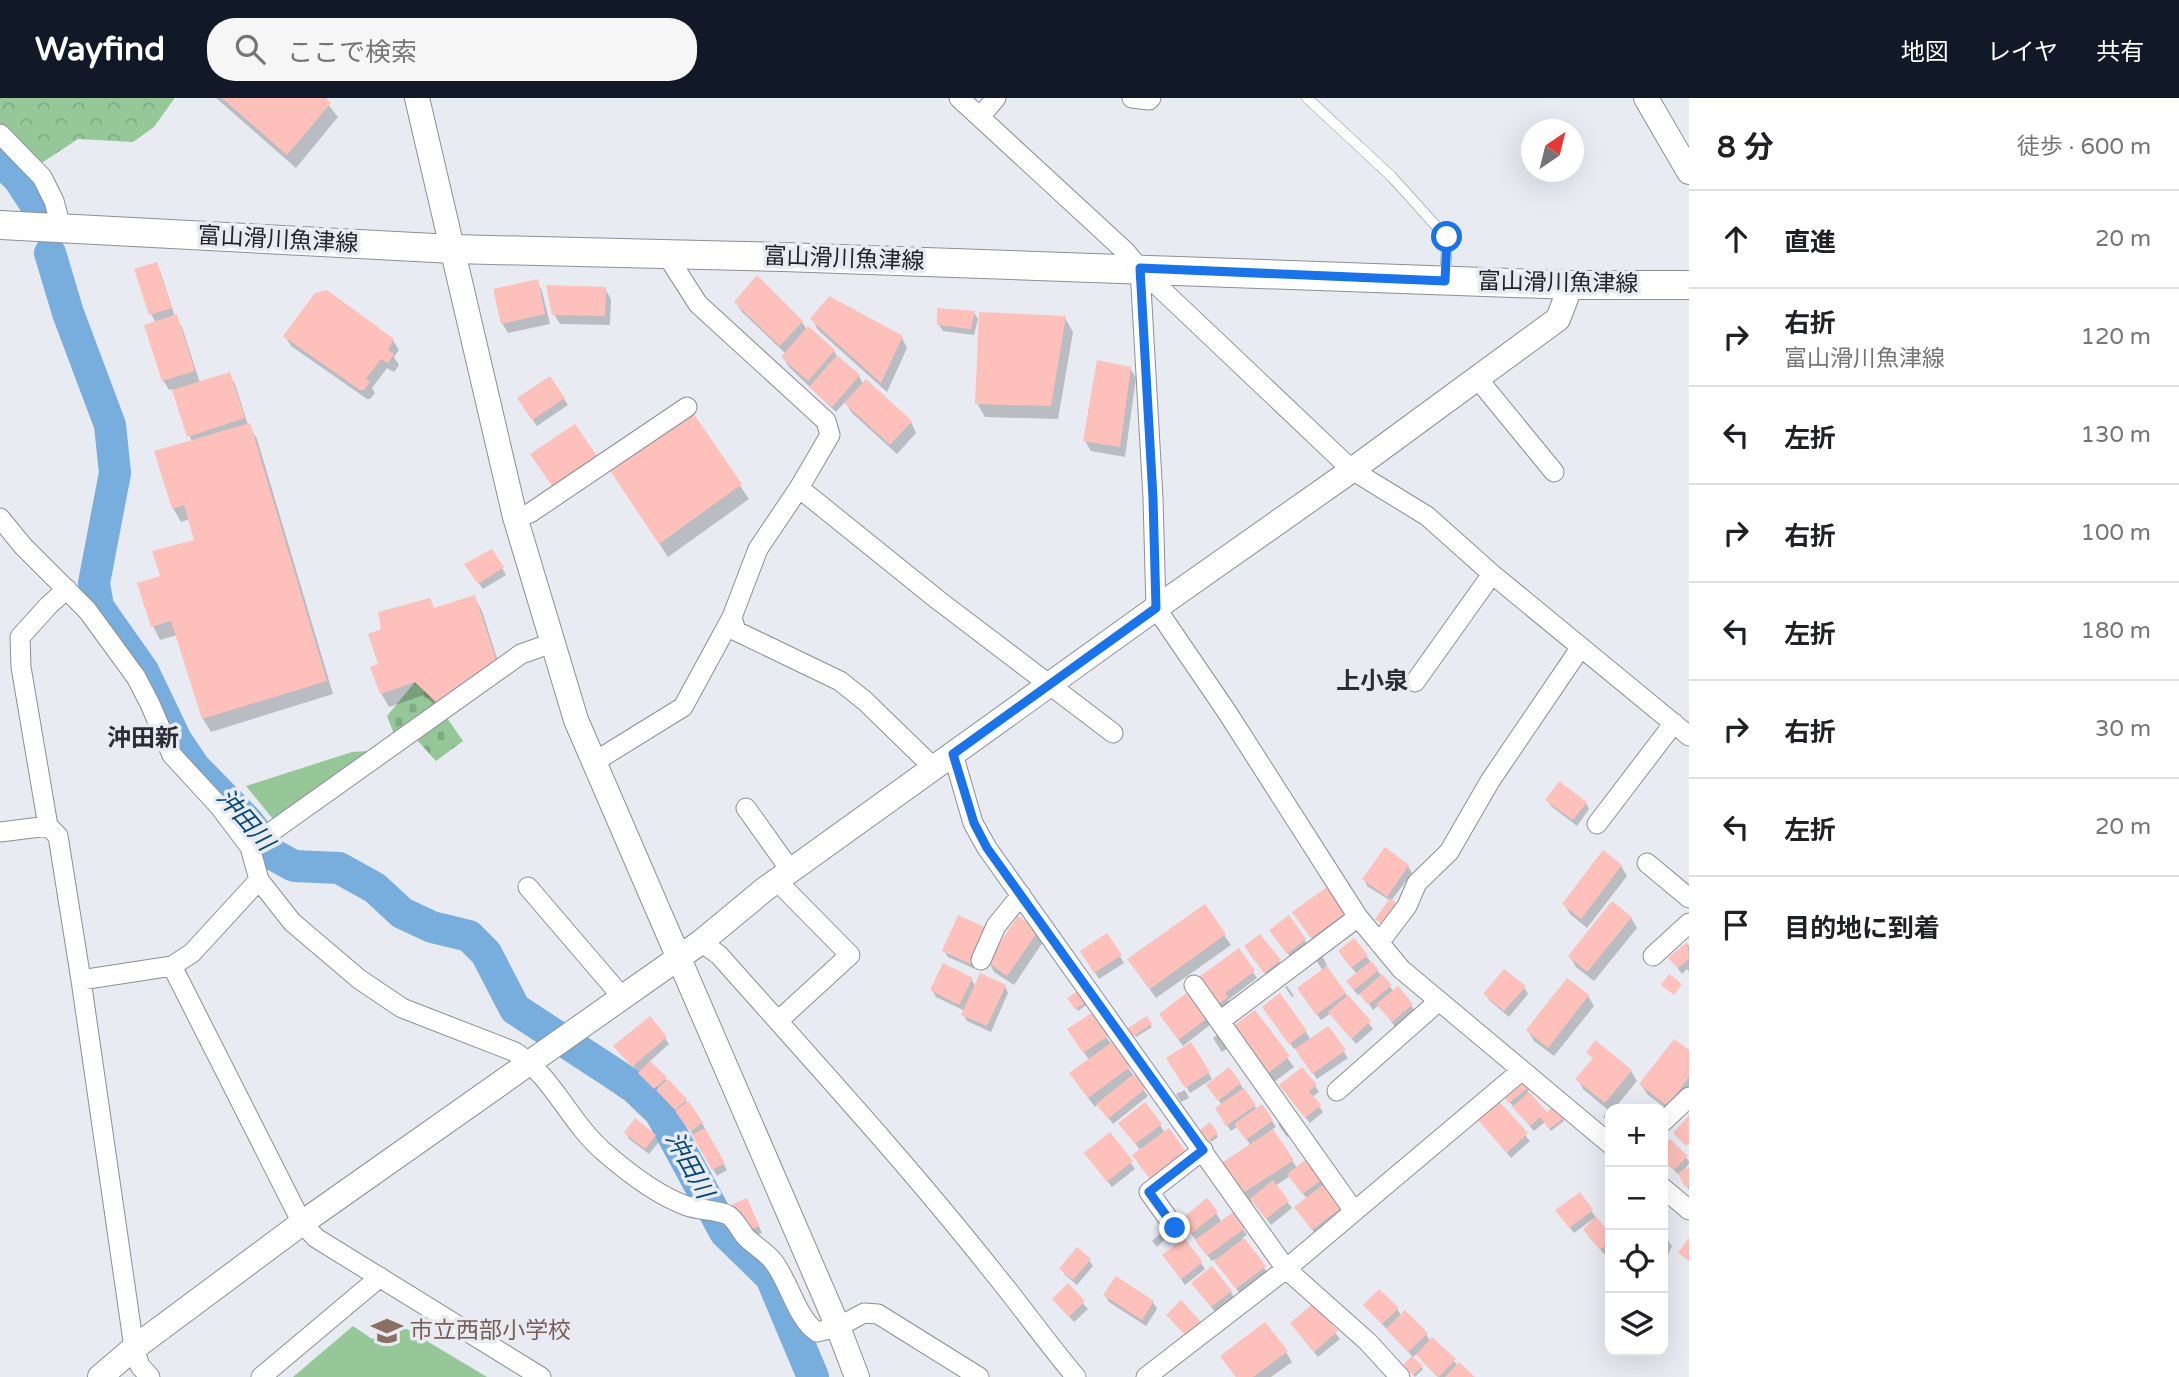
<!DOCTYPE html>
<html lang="ja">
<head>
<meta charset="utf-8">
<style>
  :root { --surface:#fff; --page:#f6f6f6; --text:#202124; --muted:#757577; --line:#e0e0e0; --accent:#111827 }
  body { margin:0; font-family:"Varela Round","Noto Sans JP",sans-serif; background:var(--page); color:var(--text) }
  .controls { position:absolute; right:21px; bottom:21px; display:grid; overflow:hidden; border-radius:14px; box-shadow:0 7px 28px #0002 }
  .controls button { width:63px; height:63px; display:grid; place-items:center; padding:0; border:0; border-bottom:2px solid var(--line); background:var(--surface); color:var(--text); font:35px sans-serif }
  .compass { position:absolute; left:1521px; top:21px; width:63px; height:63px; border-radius:50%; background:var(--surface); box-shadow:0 7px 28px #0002; rotate:35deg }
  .stop { position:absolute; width:21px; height:21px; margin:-16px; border:5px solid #1a73e8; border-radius:50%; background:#fff }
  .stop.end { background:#1a73e8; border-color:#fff; box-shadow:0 2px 7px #0008 }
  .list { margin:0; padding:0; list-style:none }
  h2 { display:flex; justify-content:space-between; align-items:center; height:91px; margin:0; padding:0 28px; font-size:30px }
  h2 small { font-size:23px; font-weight:400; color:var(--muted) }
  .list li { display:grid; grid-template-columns:46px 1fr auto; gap:21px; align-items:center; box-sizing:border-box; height:98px; padding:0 28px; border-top:2px solid var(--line) }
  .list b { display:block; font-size:26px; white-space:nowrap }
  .list p { margin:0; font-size:23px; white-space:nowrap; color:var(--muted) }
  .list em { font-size:23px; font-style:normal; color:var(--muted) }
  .icon { flex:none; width:38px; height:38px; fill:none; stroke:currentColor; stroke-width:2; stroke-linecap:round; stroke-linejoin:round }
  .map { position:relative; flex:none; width:1689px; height:1279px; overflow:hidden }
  header { display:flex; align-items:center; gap:42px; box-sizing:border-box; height:98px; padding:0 35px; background:var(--accent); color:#fff }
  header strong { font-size:33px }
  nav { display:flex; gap:38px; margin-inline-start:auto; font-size:24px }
  .search { width:490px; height:63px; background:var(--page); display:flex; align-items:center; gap:18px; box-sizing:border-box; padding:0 24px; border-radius:28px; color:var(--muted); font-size:26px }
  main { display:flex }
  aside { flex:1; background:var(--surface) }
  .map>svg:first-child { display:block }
  .grass { fill:#96c799 }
  .cemetery { fill:url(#cemetery-stones) }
  .park { fill:url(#park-crowns) }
  .shadow { fill:#0003 }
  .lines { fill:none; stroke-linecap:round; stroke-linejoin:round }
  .river { stroke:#78aedd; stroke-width:32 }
  .building { fill:#fdc0bb }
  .service-casing { stroke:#8c8f96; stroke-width:11 }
  .minor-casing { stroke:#8c8f96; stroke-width:21 }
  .tertiary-casing { stroke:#8c8f96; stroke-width:26 }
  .secondary-casing { stroke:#8c8f96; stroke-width:30 }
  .service { stroke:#fff; stroke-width:10 }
  .minor { stroke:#fff; stroke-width:19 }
  .tertiary { stroke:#fff; stroke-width:24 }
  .secondary { stroke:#fff; stroke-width:28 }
  .route { stroke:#1a73e8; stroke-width:9 }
  .labels { text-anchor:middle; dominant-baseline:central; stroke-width:7; stroke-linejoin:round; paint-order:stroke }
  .street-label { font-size:23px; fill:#222326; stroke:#e8ebf2 }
  .education-label { font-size:23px; fill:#785e54; stroke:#e8ebf2; text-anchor:start }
  .neighbourhood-label { font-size:24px; font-weight:bold; fill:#2a2d32; stroke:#e8ebf2 }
  .water-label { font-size:24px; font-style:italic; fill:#064874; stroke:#e8ebf2 }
</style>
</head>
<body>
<header>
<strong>Wayfind</strong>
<div class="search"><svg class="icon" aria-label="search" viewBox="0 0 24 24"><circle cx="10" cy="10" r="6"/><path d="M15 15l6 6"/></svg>ここで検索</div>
<nav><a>地図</a><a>レイヤ</a><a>共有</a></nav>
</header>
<main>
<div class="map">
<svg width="1689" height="1279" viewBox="0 0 1689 1279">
  <defs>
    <pattern id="cemetery-stones" width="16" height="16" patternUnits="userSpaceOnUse" patternTransform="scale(1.75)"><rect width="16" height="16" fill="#96c799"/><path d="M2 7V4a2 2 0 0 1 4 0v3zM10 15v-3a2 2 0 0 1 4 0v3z" fill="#81ab84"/></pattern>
    <pattern id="park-crowns" width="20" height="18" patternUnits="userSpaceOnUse" patternTransform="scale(1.75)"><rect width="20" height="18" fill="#96c799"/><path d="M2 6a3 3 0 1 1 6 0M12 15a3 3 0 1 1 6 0" fill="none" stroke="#81ab84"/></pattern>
  </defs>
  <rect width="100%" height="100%" fill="#e8ebf2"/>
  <path class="grass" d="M369,653L273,721L246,688L352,654Z
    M400,1227L487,1279H293L353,1228L372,1241Z"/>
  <path class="cemetery" d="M415,584L436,604L463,643L436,663L417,642L394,636L387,618Z"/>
  <path class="park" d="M0,0H174V1L154,29L133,44L78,41L40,66L0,26Z"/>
  <path class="shadow" d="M216,0H323L338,19L296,70Z
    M160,172L175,219L182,229L200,285L229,276L235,286L248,327L257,341L333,596L211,634L203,621L177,537L160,542L153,528L162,479L196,443L190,421L181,424L173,410L192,344L173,291L169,292L163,282L156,225L151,216Z
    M537,183L542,193L550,226L508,235L502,225Z
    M605,191L611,201L610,227L560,226L554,216Z
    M736,204L802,224L807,232L834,253L838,260L859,278L863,286L911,324L916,335L897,356L852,315L845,304L836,314L789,269L783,259L786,256L742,214Z
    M974,215L978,221L974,237L943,233L939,227Z
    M1065,220L1073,234L1058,321L985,319L977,305Z
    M813,222L902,240L907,250L887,294L818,232Z
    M285,238L393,242L399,252L394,259L399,267L394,274L387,270L372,290L375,295L370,301H367L291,248Z
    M1130,270L1136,280L1125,359L1091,353L1085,343Z
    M564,301L568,307L537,328L523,307Z
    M690,314L749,401L668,459L618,382Z
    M492,453L506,477L483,491L470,473Z
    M474,499L482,513L502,576L445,617L424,597L389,609L381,595L380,568L434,512Z
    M1547,702L1586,705L1589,711L1577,728L1551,708Z
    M1408,768L1412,775L1391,803L1367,788L1364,781Z
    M1621,768L1627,778L1587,830L1570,816L1564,806Z
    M1204,808L1231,847L1156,900L1135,871Z
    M1344,816L1350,826L1318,849L1300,824Z
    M1288,820L1309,848L1292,861L1275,839Z
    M1631,820L1637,830L1594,883L1576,869L1570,859Z
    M1037,833L1043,844L1014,887L994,874L989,864Z
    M990,837L975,871L948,859L944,853Z
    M1107,837L1124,865L1099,881L1082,853Z
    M1687,846L1689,848V874L1687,871L1682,876L1670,860Z
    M1238,853L1257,880L1228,902L1230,906L1221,913L1198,882Z
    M1249,855L1279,863L1283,870L1269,880Z
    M1322,858L1327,867L1325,869L1373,931L1356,946L1331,915L1321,922L1303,897L1323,873L1316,862Z
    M1366,858L1394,894L1398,890L1415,913L1396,930L1379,907L1373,912L1361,895L1358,897L1352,890L1357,876L1344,860Z
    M971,881L976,889L1005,888L1008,895L991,934L967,923L963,916L965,913L936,899L932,892Z
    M1287,888L1294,898L1292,899L1285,889Z
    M1524,889L1528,896L1509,919L1489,902L1486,896Z
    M1079,895L1086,907L1078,913L1070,900Z
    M1588,898L1594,908L1554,958L1534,943L1528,933Z
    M1254,914L1294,969L1274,984L1240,939Z
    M1268,915L1306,934L1311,942L1328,930L1348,960L1317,981L1296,950L1294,951Z
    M1091,917L1148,998L1113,1026L1098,1006L1095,1009L1077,985L1089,962L1073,938Z
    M1146,920L1152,929L1136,939L1130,930Z
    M1208,920L1211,926L1183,948L1165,923Z
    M1220,935L1229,949L1222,954L1213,940Z
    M665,940L669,946L649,964L685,1002L702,1025L727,1072L717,1078L694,1038L678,1016L615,949Z
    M1191,946L1212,981L1190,995L1169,960Z
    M1689,955V996L1673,1016L1647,996L1641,986Z
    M1631,973L1637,983L1614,1011H1610V1025L1603,1019L1608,1012L1583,991L1578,981Z
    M1240,986L1257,1012L1262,1009L1272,1023L1276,1029L1271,1032L1297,1070L1308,1061L1344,1117L1317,1138L1300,1116L1307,1101L1290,1078L1275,1088L1292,1110L1271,1127L1253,1103L1247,1106L1228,1077L1251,1048L1238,1028L1231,1033L1220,1017L1222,1007L1212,994Z
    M1315,988L1319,994L1312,999L1323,1014L1310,1025L1285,994Z
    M1528,990L1529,992L1527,994L1546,1016L1555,1010L1564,1023L1551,1033L1545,1024L1534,1033L1507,1001Z
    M1185,992L1189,1000L1181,1004L1176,996Z
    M1498,1005L1530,1043L1511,1060L1479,1022Z
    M1651,1006L1658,1011H1647Z
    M1282,1023L1291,1037L1287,1039L1278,1026Z
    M1210,1026L1218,1039L1211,1044L1202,1032Z
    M1160,1027L1165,1035L1157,1090L1140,1067L1141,1053L1124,1031Z
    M626,1035L655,1038L659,1044L649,1056L629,1041Z
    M1110,1036L1135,1071L1112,1089L1090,1061Z
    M1670,1043L1689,1063V1066L1681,1075L1689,1071V1092L1680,1076L1679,1077L1663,1062V1051Z
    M1579,1097L1610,1138V1152L1605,1157L1588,1138L1594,1123L1593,1121L1574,1135L1561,1118Z
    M1207,1103L1222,1124L1243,1131L1247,1137L1242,1140L1270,1178L1243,1200L1215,1161L1212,1163L1186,1129Z
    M750,1108L762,1135L751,1139Z
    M1161,1135L1166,1140L1157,1149L1152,1143Z
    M1663,1139L1668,1142L1672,1148L1663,1169Z
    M1184,1142L1205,1171L1185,1187L1168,1163Z
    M1089,1162L1093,1168L1077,1187L1065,1177L1061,1171Z
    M1068,1188L1088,1211L1074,1224L1058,1207Z
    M1197,1191L1231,1194L1234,1200L1216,1215Z
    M1105,1197L1153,1204L1157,1211L1146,1228L1109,1204Z
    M1314,1208L1340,1241L1318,1259L1296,1232Z
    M1365,1208L1397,1211L1402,1219L1426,1236L1431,1244L1472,1279H1438L1422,1263L1417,1255L1413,1259Z
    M1286,1254L1292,1264L1271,1279H1236L1222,1259Z
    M1421,1269L1423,1271L1415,1279L1406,1270Z"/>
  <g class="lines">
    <path class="river" d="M0,62L19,81L38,110
      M50,155L68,215L110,327L115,375L94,485L98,509L143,573L176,642L195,670L248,724L272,756L294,768L339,770L375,790L402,815L432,829L469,838L486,855L515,911L613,975L635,990L660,1014L725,1134L771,1179L813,1279"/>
  </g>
  <path class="building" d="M222,0H326L331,5L287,57Z
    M157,164L172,210L149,217L134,171Z
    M757,177L803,223L780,248L734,204Z
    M538,181L545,216L501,226L493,191Z
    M546,187L606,189L605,218L552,217Z
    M327,192L394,241L388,252L394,256L388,265L381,261L366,281L370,284L364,292H360L283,238L315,195Z
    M829,198L903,238L881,285L810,221Z
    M937,210L975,213L971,231L937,227Z
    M979,214L1066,218L1051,308L975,306Z
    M177,216L195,273L162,283L144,227Z
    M808,228L835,252L808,283L781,259Z
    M837,257L860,277L832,309L809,289Z
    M1097,262L1131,269L1120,349L1083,343Z
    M230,274L245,320L187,339L172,292Z
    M550,278L565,300L532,322L517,300Z
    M866,281L912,323L890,347L844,305Z
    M691,312L742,386L659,446L607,368Z
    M250,325L327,583L202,621L171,523L151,529L137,485L160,478L152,453L194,442L184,407L172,411L154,353Z
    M575,326L597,358L552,388L530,356Z
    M492,451L504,469L478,486L464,466Z
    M475,497L496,562L436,604L415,584L380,596L370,569L378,566L368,536L381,531L378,514L430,500L434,510Z
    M1559,683L1587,704L1573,722L1545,702Z
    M1385,749L1409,767L1387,799L1362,781Z
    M1603,752L1622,767L1581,821L1562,806Z
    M1327,789L1346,815L1311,840L1292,814Z
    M1390,800L1399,807L1384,828L1375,821Z
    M1612,803L1632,819L1587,874L1568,858Z
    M1205,806L1226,836L1150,891L1127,861Z
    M958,817L987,830L971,866L942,853Z
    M1289,817L1306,841L1287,856L1269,832Z
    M1018,818L1039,832L1007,878L987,864Z
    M1107,835L1122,857L1094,875L1080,853Z
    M1260,836L1281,862L1264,875L1244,848Z
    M1354,840L1368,857L1351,870L1338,853Z
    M1687,844L1689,861L1678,870L1668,860Z
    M1239,850L1255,873L1225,895L1228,899L1216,908L1196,881Z
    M1371,863L1379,872L1354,892L1346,883Z
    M943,865L973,880L959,907L930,892Z
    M1327,868L1346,895L1316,917L1297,890Z
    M1504,871L1526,888L1504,913L1483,896Z
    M980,875L1006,887L987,928L961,917Z
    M1382,876L1392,887L1368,907L1359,896Z
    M1669,876L1682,886L1674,897L1661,887Z
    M1567,880L1589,897L1548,950L1526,932Z
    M1398,888L1413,906L1392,924L1376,906Z
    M1079,892L1087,904L1075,911L1067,900Z
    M1189,893L1209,919L1178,942L1159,916Z
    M1280,895L1307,933L1289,946L1262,909Z
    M1348,897L1371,923L1351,941L1328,914Z
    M1255,912L1290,958L1267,976L1232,929Z
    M1092,915L1108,938L1083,955L1067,931Z
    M650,918L667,939L632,969L613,948Z
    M1147,918L1152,926L1133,938L1128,930Z
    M1328,928L1346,952L1312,976L1295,951Z
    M1674,941L1689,952V979L1667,1008L1639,986Z
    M1595,942L1632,972L1605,1005L1575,981L1593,960L1586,955Z
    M1112,944L1130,969L1088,1000L1069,975Z
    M1191,944L1210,974L1185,990L1166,960Z
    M650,963L667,979L654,991L638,975Z
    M1229,969L1241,985L1218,1003L1206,987Z
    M1302,969L1317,987L1309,993L1321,1007L1305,1020L1279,987Z
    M1134,976L1146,990L1108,1021L1096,1006Z
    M668,981L687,1001L675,1012L656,992Z
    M1523,982L1529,989L1509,1005L1503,998Z
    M1244,990L1256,1007L1226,1028L1215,1010Z
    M1529,994L1547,1014L1555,1007L1564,1020L1549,1031L1540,1019L1530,1028L1512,1009Z
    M1498,1002L1528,1035L1507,1055L1477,1021Z
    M688,1003L703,1024L690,1034L675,1013Z
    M1145,1004L1162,1026L1135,1046L1118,1025Z
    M1262,1006L1273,1022L1246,1042L1234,1026Z
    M1689,1017V1045L1686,1048L1673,1035Z
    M635,1020L656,1037L645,1051L624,1035Z
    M1210,1024L1218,1035L1208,1043L1200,1032Z
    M705,1030L725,1065L712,1072L692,1037Z
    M1169,1030L1187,1055L1150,1081L1132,1057Z
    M1273,1031L1294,1062L1240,1097L1220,1066Z
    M1110,1034L1133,1063L1107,1084L1084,1055Z
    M1670,1041L1688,1058L1674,1072L1663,1061V1048Z
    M1309,1059L1324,1080L1302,1096L1287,1076Z
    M1689,1069V1087L1685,1089L1678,1075Z
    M1273,1082L1289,1103L1266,1121L1250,1101Z
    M1324,1086L1342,1109L1312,1132L1294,1109Z
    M1580,1094L1593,1112L1569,1130L1555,1112Z
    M747,1100L759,1128L746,1134L733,1106Z
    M1207,1100L1218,1114L1191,1136L1180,1122Z
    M1233,1114L1245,1130L1207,1158L1195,1142Z
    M1596,1119L1610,1135V1143L1600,1152L1583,1131Z
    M1184,1140L1203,1164L1181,1181L1162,1157Z
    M1244,1140L1266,1168L1236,1191L1214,1163Z
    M1689,1140V1163L1678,1155Z
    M1077,1149L1091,1161L1073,1182L1059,1171Z
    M1212,1168L1232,1193L1211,1209L1191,1185Z
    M1116,1178L1154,1203L1142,1222L1103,1197Z
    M1068,1185L1085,1203L1069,1219L1052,1201Z
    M1379,1191L1399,1210L1382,1226L1363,1207Z
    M1181,1202L1202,1225L1187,1239L1166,1217Z
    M1314,1205L1338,1233L1314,1254L1290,1225Z
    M1405,1212L1428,1235L1408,1254L1386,1231Z
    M1265,1224L1288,1253L1253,1279H1236L1220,1258Z
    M1432,1239L1456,1261L1439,1279L1416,1257Z
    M1412,1258L1423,1268L1413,1277L1403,1267Z
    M1459,1264L1475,1279H1445Z"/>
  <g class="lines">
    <defs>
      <path id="service" d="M1307,0L1391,78L1447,140L1445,182"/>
      <path id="minor" d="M959,0L1126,154L1140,171L1352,372L1427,418L1492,476L1689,638
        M1132,0L1149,2L1151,0
        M980,19L996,0
        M0,36L42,79L54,103L61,129
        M666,156L698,206L826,323L830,337L799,390L758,451L732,519L736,533L840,583L865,603L934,670
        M1140,171L1153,400L1156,510L1227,614L1358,819L1401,871L1610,1046
        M1477,280L1554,374
        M799,390L938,502L1113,635
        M515,419L530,415L687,309
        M0,420L23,448L87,512L136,579L150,606L172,657L219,708L250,749L259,782L292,824L359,881L402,910L515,954C553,979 569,1023 603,1053C627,1074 656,1097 687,1108C698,1112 719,1112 728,1117C735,1121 740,1132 745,1138C753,1147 765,1153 773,1163C789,1183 797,1221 817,1234L838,1229L864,1215L878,1216L979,1279
        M67,491L49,507L20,539L21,569L48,728L58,738L81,882L172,868L192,855L259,782
        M1415,584L1492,476
        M953,656L973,725L987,750L1286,1171L1368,1244L1400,1279
        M594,664L683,609L732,519
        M746,710L791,773
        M1597,726L1674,625
        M0,734L48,728
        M250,749L521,556L552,545
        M1647,765L1689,800
        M777,783L850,857L778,923
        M528,789L623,900
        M701,844L719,857C812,962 907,1065 994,1175C1022,1209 1047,1245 1076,1279
        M1379,845L1407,808L1417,785L1449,754L1490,683L1581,549
        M1653,858L1689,825
        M981,862L996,828L1021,797
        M172,868L302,1125L316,1140L541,1279
        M81,882L134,1250L140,1268L150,1279
        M1194,887L1354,1113
        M1220,923L1358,819
        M1337,993L1439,903
        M1663,1024L1689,999
        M1663,1090L1689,1112
        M1175,1130L1149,1094L1203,1052
        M261,1279L380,1179
        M1146,1279L1286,1171L1521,973"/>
      <path id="tertiary" d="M417,0L515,419L576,622L838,1229L857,1279
        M1646,0L1689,74
        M100,1279L134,1250L302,1125L701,844L765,791L1156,510L1352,372L1558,221L1571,187"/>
      <path id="secondary" d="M0,127L453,151L783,159L1571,187H1689"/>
    </defs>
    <use href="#service" class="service-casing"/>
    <use href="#minor" class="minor-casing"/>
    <use href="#tertiary" class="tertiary-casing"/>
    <use href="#secondary" class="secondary-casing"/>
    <use href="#service" class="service"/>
    <use href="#minor" class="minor"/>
    <use href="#tertiary" class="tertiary"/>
    <use href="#secondary" class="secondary"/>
  </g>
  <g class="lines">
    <path class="route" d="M1175,1130L1149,1094L1203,1052L987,750L974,725L953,656L1156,510L1153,400L1140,170L1445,183L1447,139"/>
  </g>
  <defs>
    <symbol id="school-bare" viewBox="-9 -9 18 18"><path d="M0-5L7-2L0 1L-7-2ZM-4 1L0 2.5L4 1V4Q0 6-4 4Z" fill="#8d6e63" stroke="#e8ebf2" stroke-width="2.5" paint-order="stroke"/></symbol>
  </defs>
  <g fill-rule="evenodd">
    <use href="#school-bare" x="365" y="1211" width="44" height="44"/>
  </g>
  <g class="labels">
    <g class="street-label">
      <text transform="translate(278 142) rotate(3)">富山滑川魚津線</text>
      <text transform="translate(844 161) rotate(2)">富山滑川魚津線</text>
      <text transform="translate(1558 185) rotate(1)">富山滑川魚津線</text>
    </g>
    <g class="education-label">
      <text x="410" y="1233">市立西部小学校</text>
    </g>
    <g class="neighbourhood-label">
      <text x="1372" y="583">上小泉</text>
      <text x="143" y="640">沖田新</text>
    </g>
    <g class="water-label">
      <text transform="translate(245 722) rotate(49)">沖田川</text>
      <text transform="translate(689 1067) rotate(61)">沖田川</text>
    </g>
  </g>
</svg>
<div class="controls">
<button>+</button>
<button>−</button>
<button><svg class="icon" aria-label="locate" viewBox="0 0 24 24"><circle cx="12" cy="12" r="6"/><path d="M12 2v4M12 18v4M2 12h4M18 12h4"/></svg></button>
<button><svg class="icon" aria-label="layers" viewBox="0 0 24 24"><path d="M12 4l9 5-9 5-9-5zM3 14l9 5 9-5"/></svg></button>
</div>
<svg class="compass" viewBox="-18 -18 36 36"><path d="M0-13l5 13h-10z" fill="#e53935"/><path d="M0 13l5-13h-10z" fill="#757577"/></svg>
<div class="stop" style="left:1447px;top:139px"></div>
<div class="stop end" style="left:1175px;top:1130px"></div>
</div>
<aside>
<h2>8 分<small>徒歩 · 600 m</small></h2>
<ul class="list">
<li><svg class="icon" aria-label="ahead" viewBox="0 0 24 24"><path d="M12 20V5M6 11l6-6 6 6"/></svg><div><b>直進</b></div><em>20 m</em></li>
<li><svg class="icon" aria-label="right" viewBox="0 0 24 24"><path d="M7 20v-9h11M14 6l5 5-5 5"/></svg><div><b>右折</b><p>富山滑川魚津線</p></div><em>120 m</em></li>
<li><svg class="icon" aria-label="left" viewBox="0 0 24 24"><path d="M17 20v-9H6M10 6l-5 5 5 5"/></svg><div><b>左折</b></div><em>130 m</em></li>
<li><svg class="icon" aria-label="right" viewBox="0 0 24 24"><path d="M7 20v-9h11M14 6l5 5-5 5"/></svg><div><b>右折</b></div><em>100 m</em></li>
<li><svg class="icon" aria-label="left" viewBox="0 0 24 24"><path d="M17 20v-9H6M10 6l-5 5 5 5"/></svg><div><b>左折</b></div><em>180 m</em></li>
<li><svg class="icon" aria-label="right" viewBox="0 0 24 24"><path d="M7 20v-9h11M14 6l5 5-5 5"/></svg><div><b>右折</b></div><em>30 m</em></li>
<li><svg class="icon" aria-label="left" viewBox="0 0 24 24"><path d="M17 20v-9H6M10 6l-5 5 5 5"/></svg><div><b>左折</b></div><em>20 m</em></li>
<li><svg class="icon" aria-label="arrive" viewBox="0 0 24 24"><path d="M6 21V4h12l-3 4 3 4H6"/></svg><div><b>目的地に到着</b></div></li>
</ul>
</aside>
</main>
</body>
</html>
